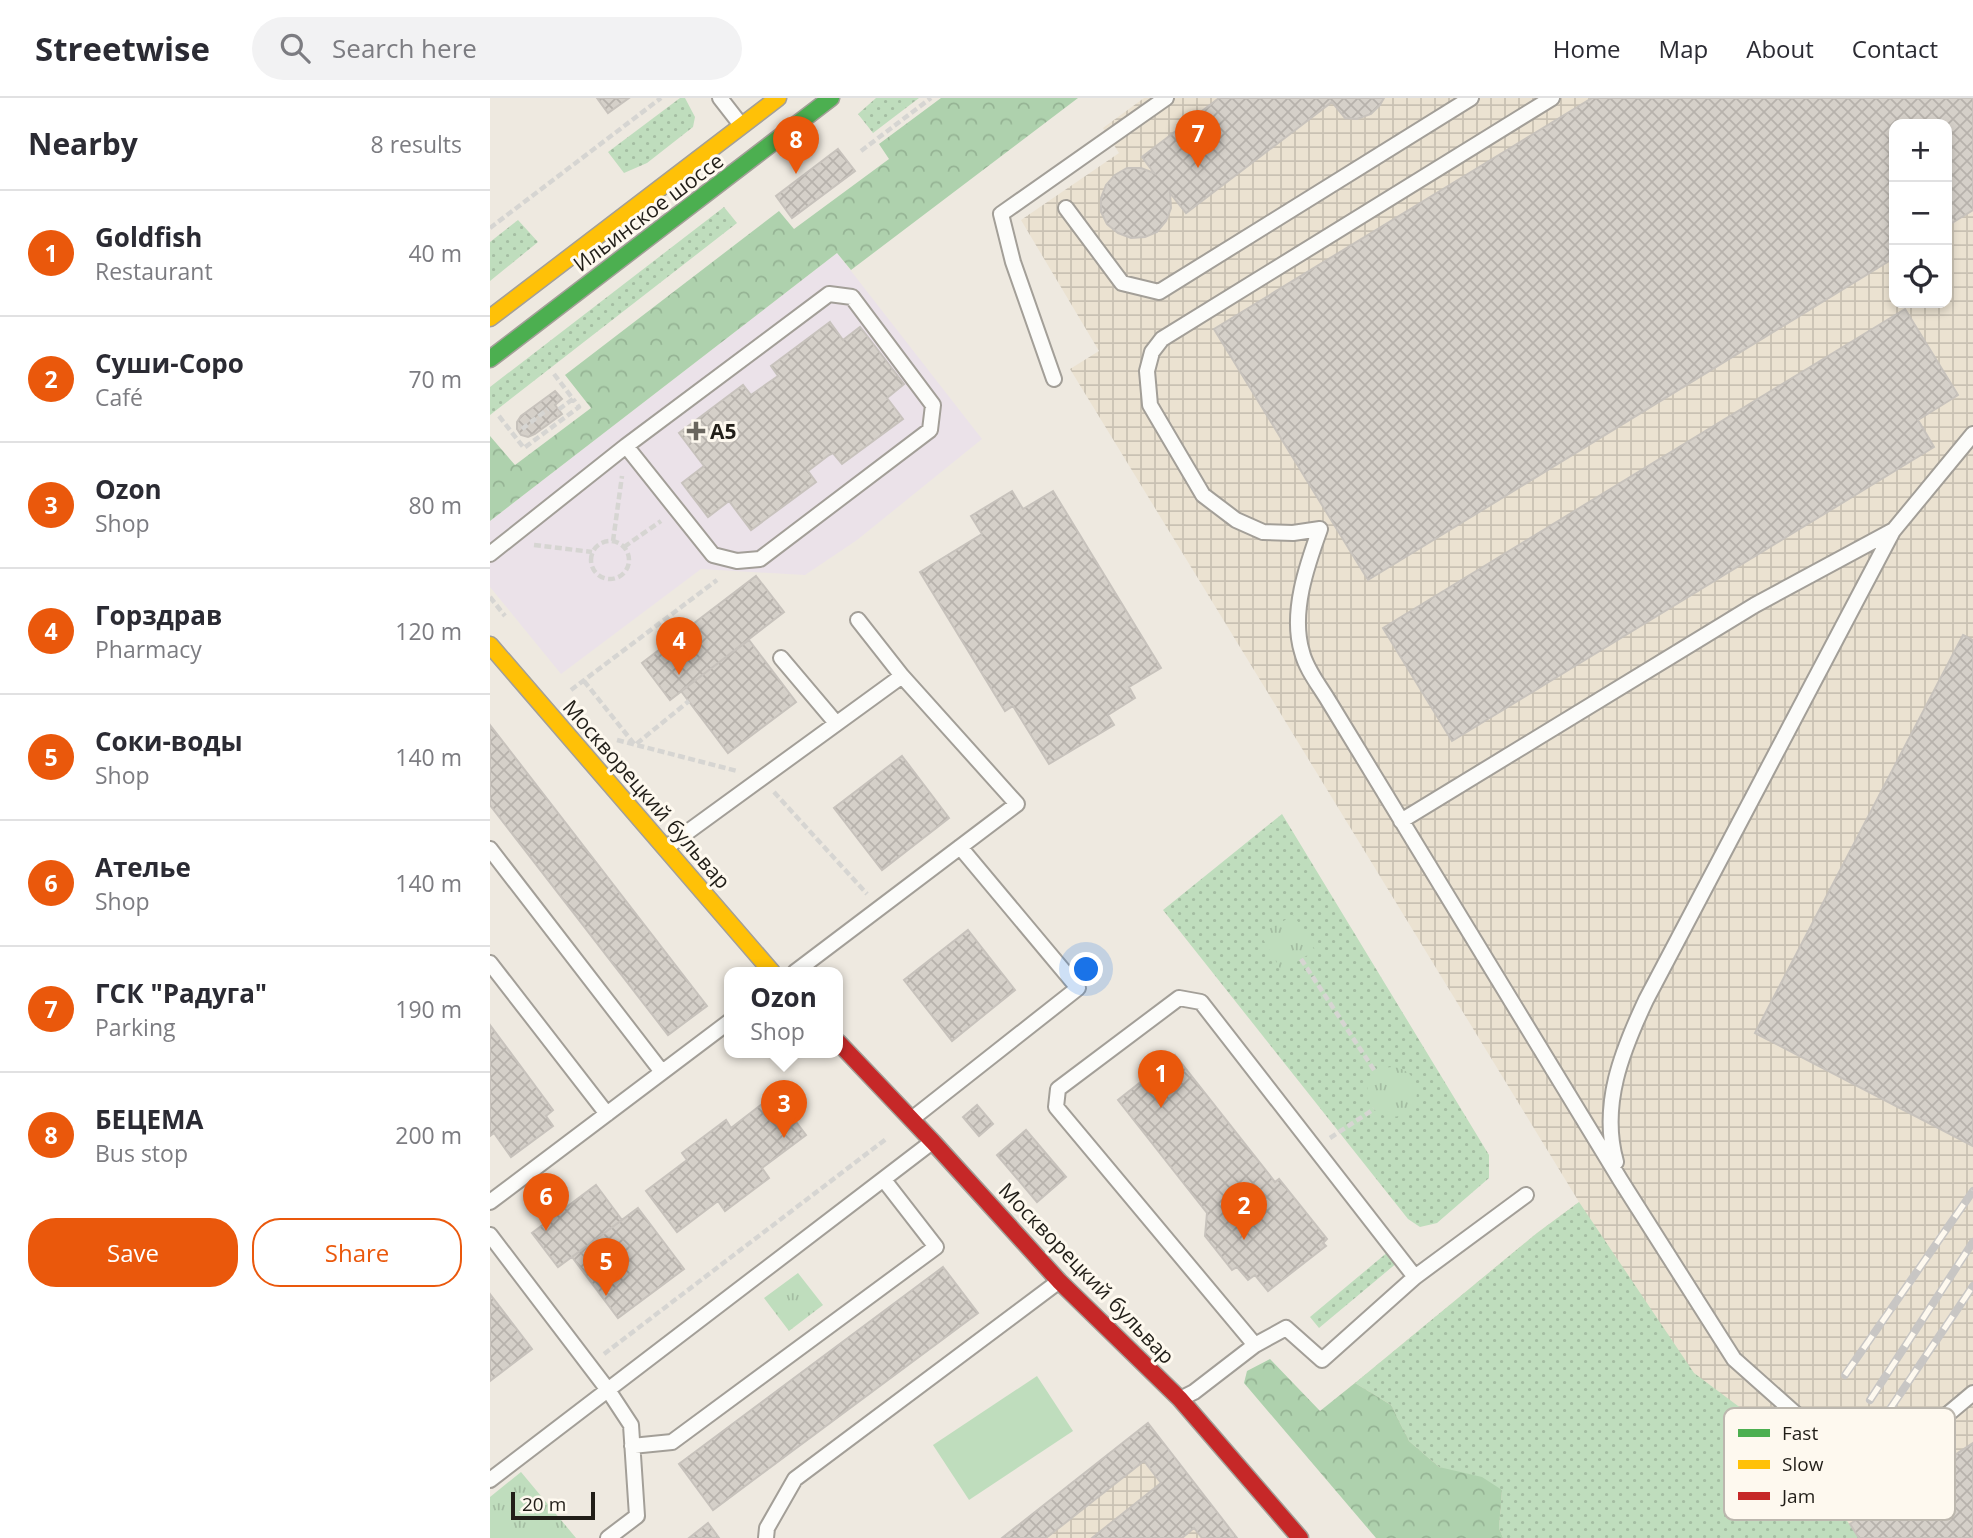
<!DOCTYPE html>
<html lang="en">
<head>
<meta charset="utf-8">
<style>
  :root { --surface:#fff; --page:#f2f2f3; --text:#2b2b33; --muted:#7c7c81; --line:#e1e1e2; --accent:#ea580c }
  body { margin:0; font-family:"Open Sans",sans-serif; background:var(--page); color:var(--text) }
  .controls { position:absolute; right:21px; top:21px; display:grid; overflow:hidden; border-radius:14px; box-shadow:0 4px 10px #0003 }
  .controls button { width:63px; height:63px; display:grid; place-items:center; padding:0; border:0; border-bottom:2px solid var(--line); background:var(--surface); color:var(--text); font:35px sans-serif }
  .scale { position:absolute; left:21px; bottom:18px; width:84px; box-sizing:border-box; padding-left:7px; border:4px solid #211e18; border-top:0; font-size:19px; line-height:24px; white-space:nowrap; color:#211e18; -webkit-text-stroke:5px #fef9ef; paint-order:stroke }
  .you { position:absolute; left:597px; top:872px; width:24px; height:24px; margin:-18px; border:5px solid #fff; border-radius:50%; background:#1a73e8; box-shadow:0 0 0 10px #1a73e833 }
  .badge { display:grid; place-items:center; width:46px; height:46px; border-radius:50%; background:var(--accent); color:#fff; font-size:23px; font-weight:700 }
  .pin { position:absolute; translate:-50% -58px; filter:drop-shadow(0 2px 4px #0008) }
  .pin::after { content:''; position:absolute; top:37px; width:24px; height:21px; background:inherit; clip-path:polygon(0 0,100% 0,50% 100%) }
  .popup { position:absolute; left:234px; top:869px; width:119px; height:91px; box-sizing:border-box; display:grid; place-content:center; border-radius:14px; background:var(--surface); filter:drop-shadow(0 2px 5px #0005); font-size:23px; white-space:nowrap; color:var(--muted) }
  .popup b { font-size:26px; color:var(--text) }
  .popup::after { content:''; position:absolute; left:50%; top:100%; margin-left:-14px; border:14px solid transparent; border-top-color:var(--surface) }
  .list { margin:0; padding:0; list-style:none }
  h2 { display:flex; justify-content:space-between; align-items:center; height:91px; margin:0; padding:0 28px; font-size:30px }
  h2 small { font-size:23px; font-weight:400; color:var(--muted) }
  .list li { display:grid; grid-template-columns:46px 1fr auto; gap:21px; align-items:center; box-sizing:border-box; height:126px; padding:0 28px; border-top:2px solid var(--line) }
  .list b { display:block; font-size:26px; white-space:nowrap }
  .list p { margin:0; font-size:23px; white-space:nowrap; color:var(--muted) }
  .list em { font-size:23px; font-style:normal; color:var(--muted) }
  .actions { display:flex; gap:14px; padding:21px 28px }
  .actions a { flex:1; padding:16px 0; border:2px solid var(--accent); border-radius:28px; text-align:center; font-size:24px; color:var(--accent) }
  .actions .main { background:var(--accent); color:#fff }
  .icon { flex:none; width:38px; height:38px; fill:none; stroke:currentColor; stroke-width:2; stroke-linecap:round; stroke-linejoin:round }
  .map { position:relative; flex:none; width:1483px; height:1440px; overflow:hidden }
  header { display:flex; align-items:center; gap:42px; box-sizing:border-box; height:98px; padding:0 35px; background:var(--surface); border-bottom:2px solid var(--line) }
  header strong { font-size:33px }
  nav { display:flex; gap:38px; margin-inline-start:auto; font-size:24px }
  .search { width:490px; height:63px; background:var(--page); display:flex; align-items:center; gap:18px; box-sizing:border-box; padding:0 24px; border-radius:38px; color:var(--muted); font-size:26px }
  main { display:flex }
  aside { flex:1; background:var(--surface) }
  .map>svg:first-child { display:block }
  .industrial { fill:url(#industrial-grid); fill-rule:evenodd }
  .medical { fill:#ebe2e9 }
  .grass { fill:url(#grass-dots) }
  .forest { fill:url(#forest-crowns) }
  .park { fill:url(#park-tufts) }
  .pitch { fill:#bfddbd }
  .building { fill:url(#building-cross-hatch); stroke:#c7c2bc; stroke-width:2 }
  .lines { fill:none; stroke-linecap:round; stroke-linejoin:round }
  .lane-casing { stroke:#a39f98; stroke-width:18 }
  .fast-casing { stroke:#a39f98; stroke-width:19 }
  .slow-casing { stroke:#a39f98; stroke-width:19 }
  .jam-casing { stroke:#a39f98; stroke-width:19 }
  .path { stroke:#d6d5d2; stroke-width:4.5; stroke-dasharray:7 3.5; stroke-linecap:butt }
  .lane { stroke:#fcfcfa; stroke-width:14 }
  .fast { stroke:#4caf50; stroke-width:16 }
  .slow { stroke:#ffc107; stroke-width:16 }
  .jam { stroke:#c62828; stroke-width:16 }
  .rail-casing { stroke:#c8c6c4; stroke-width:8 }
  .rail { stroke:#fef9ef; stroke-width:5; stroke-dasharray:16; stroke-linecap:butt }
  .poi-dot { fill:#69655e; stroke:#fef9ef; stroke-width:2.5 }
  .labels { text-anchor:middle; dominant-baseline:central; stroke-width:6; stroke-linejoin:round; paint-order:stroke }
  .street-label { font-size:21px; fill:#211e18; stroke:#fef9ef }
  .poi-label { font-size:21px; font-weight:bold; fill:#211e18; stroke:#fef9ef; text-anchor:start }
  .key { fill:#fef9ef; stroke:#bcb7ae; stroke-width:2 }
  .key-label { font-size:19px; fill:#211e18 }
</style>
</head>
<body>
<header>
<strong>Streetwise</strong>
<div class="search"><svg class="icon" aria-label="search" viewBox="0 0 24 24"><circle cx="10" cy="10" r="6"/><path d="M15 15l6 6"/></svg>Search here</div>
<nav><a>Home</a><a>Map</a><a>About</a><a>Contact</a></nav>
</header>
<main>
<aside>
<h2>Nearby<small>8 results</small></h2>
<ul class="list">
<li><span class="badge">1</span><div><b>Goldfish</b><p>Restaurant</p></div><em>40 m</em></li>
<li><span class="badge">2</span><div><b>Суши-Соро</b><p>Café</p></div><em>70 m</em></li>
<li><span class="badge">3</span><div><b>Ozon</b><p>Shop</p></div><em>80 m</em></li>
<li><span class="badge">4</span><div><b>Горздрав</b><p>Pharmacy</p></div><em>120 m</em></li>
<li><span class="badge">5</span><div><b>Соки-воды</b><p>Shop</p></div><em>140 m</em></li>
<li><span class="badge">6</span><div><b>Ателье</b><p>Shop</p></div><em>140 m</em></li>
<li><span class="badge">7</span><div><b>ГСК &quot;Радуга&quot;</b><p>Parking</p></div><em>190 m</em></li>
<li><span class="badge">8</span><div><b>БЕЦЕМА</b><p>Bus stop</p></div><em>200 m</em></li>
</ul>
<div class="actions"><a class="main">Save</a><a>Share</a></div>
</aside>
<div class="map">
<svg width="1483" height="1440" viewBox="0 0 1483 1440">
  <defs>
    <pattern id="industrial-grid" width="8" height="8" patternUnits="userSpaceOnUse" patternTransform="scale(1.75)"><rect width="8" height="8" fill="#ebe2d1"/><path d="M0 4h8M4 0v8" fill="none" stroke="#c9c1b3"/></pattern>
    <pattern id="grass-dots" width="8" height="8" patternUnits="userSpaceOnUse" patternTransform="scale(1.75)"><rect width="8" height="8" fill="#bfddbd"/><path d="M2 2h.1M6 6h.1" fill="none" stroke="#a4bda2" stroke-width="1.8" stroke-linecap="round"/></pattern>
    <pattern id="forest-crowns" width="20" height="18" patternUnits="userSpaceOnUse" patternTransform="scale(1.75)"><rect width="20" height="18" fill="#aed1ad"/><path d="M2 6a3 3 0 1 1 6 0M12 15a3 3 0 1 1 6 0" fill="none" stroke="#95b394"/></pattern>
    <pattern id="park-tufts" width="24" height="20" patternUnits="userSpaceOnUse" patternTransform="scale(1.75)"><rect width="24" height="20" fill="#bfddbd"/><path d="M3 7l-1-3M5 7V3M7 7l1-3M15 17l-1-3M17 17v-4M19 17l1-3" fill="none" stroke="#a4bda2"/></pattern>
    <pattern id="building-cross-hatch" width="8" height="8" patternUnits="userSpaceOnUse" patternTransform="scale(1.75)"><rect width="8" height="8" fill="#d5d0c9"/><path d="M0 0l8 8M0 8l8-8" fill="none" stroke="#b7b2ac"/></pattern>
  </defs>
  <rect width="100%" height="100%" fill="#eee9e0"/>
  <path class="industrial" d="M654,0H1483V1440H886L830,1314L1047,1135L1089,1104L580,271L609,253L531,122L629,55L613,30ZM1404,26H1457V205H1404Z
    M658,1325L747,1440H512Z"/>
  <path class="medical" d="M347,155L492,341L367,442L315,477L211,471L71,576L0,489V423Z"/>
  <path class="grass" d="M190,0H195L205,19L203,29L157,65L134,75L118,54Z
    M386,0H429L383,35L368,16Z
    M234,109L247,125L0,317V289Z
    M28,122L48,144L0,183V144Z
    M792,716L999,1057V1080L947,1125L930,1129L918,1121L673,812Z
    M1089,1104L1204,1275L1308,1353L1369,1440H1013L1009,1430L1012,1392L949,1369L919,1343L901,1307L865,1285L1047,1135Z
    M899,1153L908,1164L829,1230L820,1219Z"/>
  <path class="forest" d="M451,0H588L361,172L347,155L0,423V338L25,367L101,310L75,277L289,113L304,131L399,61L389,46Z
    M780,1261L830,1313L865,1285L901,1307L919,1343L949,1369L992,1379L1012,1392L1009,1430L1013,1440H886L754,1285L757,1273Z"/>
  <path class="park" d="M804,817L825,853L791,872L770,836Z
    M877 994a25 25 0 1 1 50 0a25 25 0 1 1-50 0Z
    M308,1175L333,1207L299,1233L274,1200Z
    M31,1374L86,1440H0V1399Z"/>
  <path class="pitch" d="M547,1278L583,1333L479,1402L443,1347Z"/>
  <path class="building" d="M107,0H139L118,15Z
    M729,0H894L890,7L881,16L867,21L855,20L842,4L696,115L680,95L681,110L676,123L667,134L655,139L641,140L628,135L617,126L611,114V100L616,87L625,77L637,70H651L664,75L652,59Z
    M1102,0H1483V112L1457,128V26H1404V160L878,482L724,231Z
    M348,51L365,73L302,120L286,98Z
    M1415,211L1468,297L1428,322L1444,349L962,643L893,530Z
    M340,224L353,242L370,229L414,286L397,300L413,321L352,366L343,355L339,357L318,373L326,384L261,432L239,403L218,419L192,385L214,368L189,335L253,287L261,297L288,278L281,268Z
    M65,293L72,301L65,307L72,316L45,336L38,339L31,337L27,331V324L31,318Z
    M522,393L533,411L563,393L671,570L639,589L645,600L618,617L624,627L559,666L523,608L515,613L430,474L492,436L481,418Z
    M266,478L294,514L180,602L152,565Z
    M1473,537L1483,542V1048L1265,935Z
    M259,542L306,604L238,655L191,593Z
    M0,627L217,908L178,937L0,707Z
    M412,658L459,720L392,772L344,710Z
    M478,832L525,892L462,943L414,882Z
    M0,927L63,1012L56,1018L63,1028L21,1059L4,1035L0,1038Z
    M685,957L785,1084L789,1081L837,1141L833,1145L836,1148L778,1193L765,1177L758,1182L747,1169L742,1172L715,1138L717,1115L628,1002Z
    M285,996L316,1037L272,1070L279,1080L235,1113L228,1103L187,1134L156,1093L197,1062L192,1055L236,1022L241,1030Z
    M487,1007L503,1026L489,1038L473,1019Z
    M536,1032L576,1079L547,1104L507,1057Z
    M106,1087L132,1122L68,1169L42,1135Z
    M148,1110L194,1171L128,1220L82,1159Z
    M453,1169L488,1215L223,1412L189,1366Z
    M0,1196L42,1251L0,1283Z
    M658,1325L747,1440H712L704,1430L692,1440H602L671,1385L654,1363L556,1440H512Z
    M1483,1345V1440H1369L1360,1426Z
    M218,1425L229,1440H199Z"/>
  <g class="lines">
    <defs>
      <path id="lane" d="M230,0L251,27
        M1062,0L672,241L662,254L657,273L660,307L713,397L746,422L773,434L803,435L830,431C817,467 800,515 812,554C816,571 829,587 838,602L1131,1083L1244,1261L1326,1334L1361,1358L1371,1360H1388L1404,1356L1421,1347L1483,1295
        M576,110L632,185L669,194L981,0
        M564,281L523,164L511,116L676,0
        M0,456L136,348L223,457L247,463L270,461L440,332L443,307L362,199L339,196L136,348
        M368,522L412,578
        M291,560L346,625
        M911,723L1265,507L1402,433
        M177,749L412,578L527,706L305,874
        M0,751L172,974
        M0,865L117,1016
        M423,1020L588,890L470,749
        M1126,1064C1110,1007 1132,953 1156,902L1403,433L1483,336
        M0,1104L240,923
        M0,1137L118,1292L141,1327L147,1418L118,1440
        M925,1179L1036,1097
        M692,1300L704,1294L765,1247L796,1230L832,1262L925,1179L711,904L689,900L568,991L566,1009L765,1247
        M142,1348L182,1344L446,1149L394,1082
        M0,1382L442,1044
        M276,1440L277,1430L305,1381L568,1184"/>
      <path id="fast" d="M0,261L341,0"/>
      <path id="slow" d="M0,220L288,0
        M0,547L282,874"/>
      <path id="jam" d="M348,944L443,1044L569,1183L690,1301L810,1440"/>
    </defs>
    <use href="#lane" class="lane-casing"/>
    <use href="#fast" class="fast-casing"/>
    <use href="#slow" class="slow-casing"/>
    <use href="#jam" class="jam-casing"/>
    <path class="path" d="M371,53L441,0
      M0,130L171,0
      M64,276L83,301L68,312
      M9,318L34,350L89,309L83,301
      M32,331L58,311
      M101 462a19 19 0 1 1 38 0a19 19 0 1 1-38 0Z
      M123,443L132,378
      M44,447L102,454
      M134,449L171,423
      M0,499L15,518
      M94,583L145,647L199,603
      M81,592L227,482
      M127,642L247,673
      M284,694L377,796
      M811,861L886,975
      M840,1040L884,1011
      M114,1256L396,1041"/>
    <use href="#lane" class="lane"/>
    <use href="#fast" class="fast"/>
    <use href="#slow" class="slow"/>
    <use href="#jam" class="jam"/>
    <defs>
      <path id="rail" d="M1355,1277L1483,1093
        M1380,1302L1483,1144
        M1400,1311L1483,1188"/>
    </defs>
    <use href="#rail" class="rail-casing"/>
    <use href="#rail" class="rail"/>
  </g>
  <path class="poi-dot" d="M202.5 322.5h7v7h7v7h-7v7h-7v-7h-7v-7h7z"/>
  <g class="labels">
    <g class="street-label">
      <text transform="translate(158 114) rotate(-37)">Ильинское шоссе</text>
      <text transform="translate(157 696) rotate(49)">Москворецкий бульвар</text>
      <text transform="translate(597 1175) rotate(46)">Москворецкий бульвар</text>
    </g>
    <g class="poi-label">
      <text x="220" y="333">А5</text>
    </g>
  </g>
  <rect x="1234" y="1310" width="231" height="112" rx="10" class="key"/>
  <rect x="1248" y="1331" width="32" height="8" fill="#4caf50"/>
  <rect x="1248" y="1362" width="32" height="9" fill="#ffc107"/>
  <rect x="1248" y="1394" width="32" height="8" fill="#c62828"/>
  <g class="key-label">
    <text x="1292" y="1342">Fast</text>
    <text x="1292" y="1373">Slow</text>
    <text x="1292" y="1405">Jam</text>
  </g>
</svg>
<div class="controls">
<button>+</button>
<button>−</button>
<button><svg class="icon" aria-label="locate" viewBox="0 0 24 24"><circle cx="12" cy="12" r="6"/><path d="M12 2v4M12 18v4M2 12h4M18 12h4"/></svg></button>
</div>
<div class="scale">20 m</div>
<div class="you"></div>
<div class="pin badge" style="left:671px;top:1010px">1</div>
<div class="pin badge" style="left:754px;top:1142px">2</div>
<div class="pin badge" style="left:294px;top:1040px">3</div>
<div class="popup"><b>Ozon</b>Shop</div>
<div class="pin badge" style="left:189px;top:577px">4</div>
<div class="pin badge" style="left:116px;top:1198px">5</div>
<div class="pin badge" style="left:56px;top:1133px">6</div>
<div class="pin badge" style="left:708px;top:70px">7</div>
<div class="pin badge" style="left:306px;top:76px">8</div>
</div>
</main>
</body>
</html>
